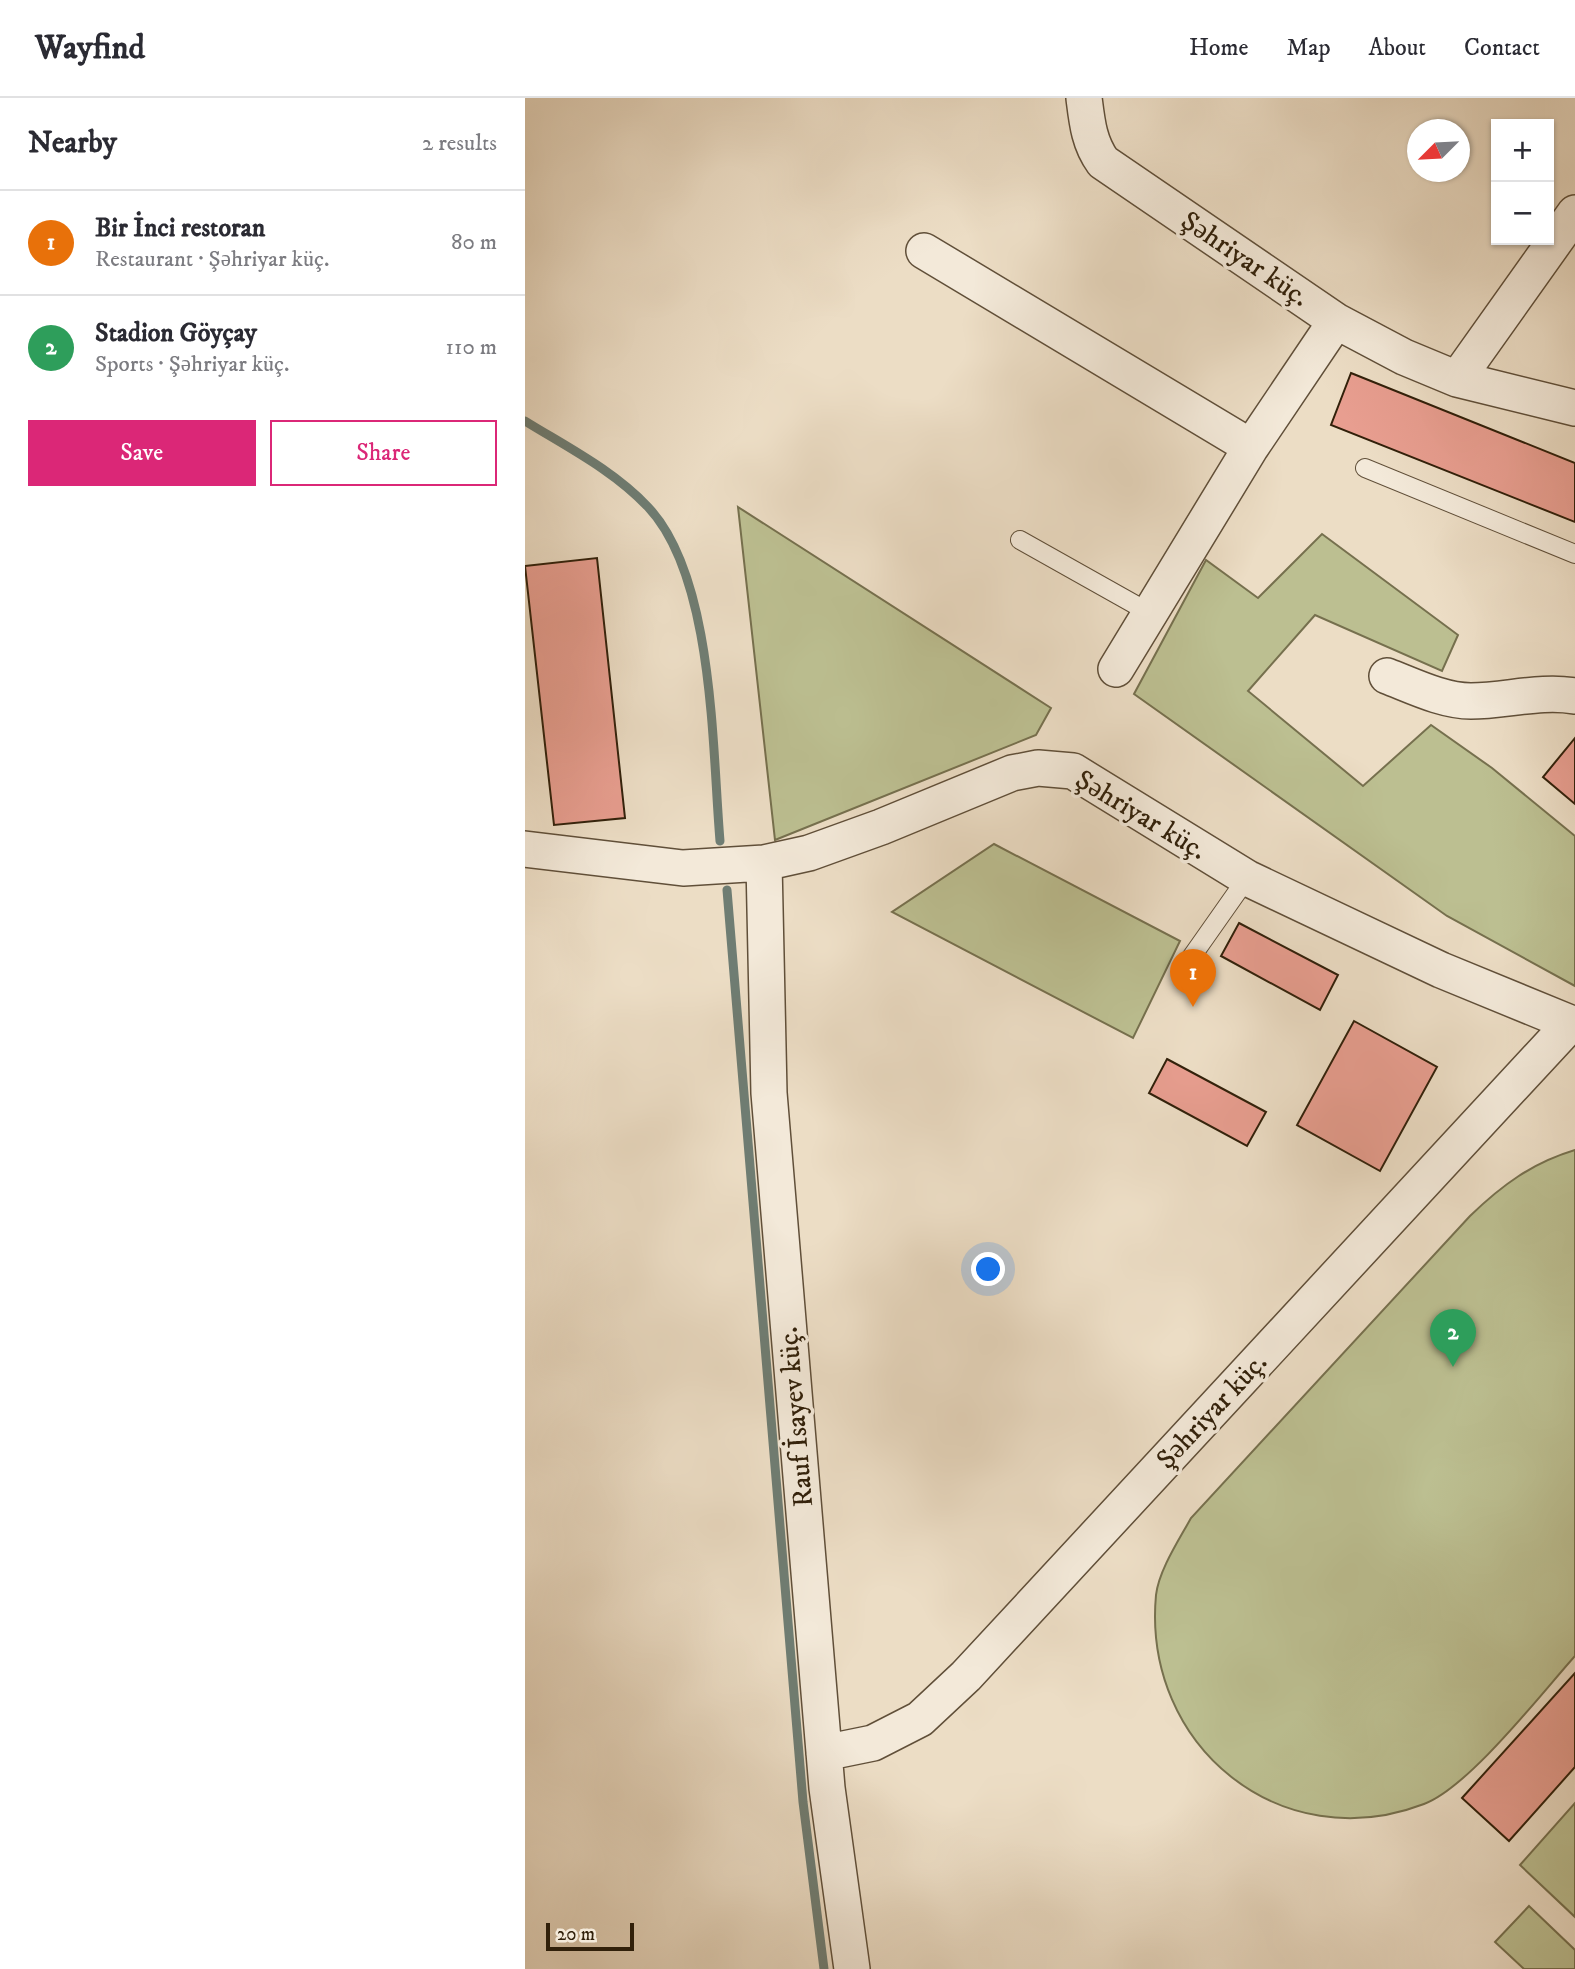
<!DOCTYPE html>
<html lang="en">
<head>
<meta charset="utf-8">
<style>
  :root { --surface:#fff; --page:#f2f2f3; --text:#2b2b33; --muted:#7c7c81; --line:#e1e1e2; --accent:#db2777 }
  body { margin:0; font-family:"IM FELL DW Pica",serif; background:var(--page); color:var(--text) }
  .controls { position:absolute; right:21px; top:21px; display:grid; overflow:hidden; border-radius:0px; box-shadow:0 2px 5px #0004 }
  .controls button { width:63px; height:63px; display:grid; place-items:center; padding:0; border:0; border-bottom:2px solid var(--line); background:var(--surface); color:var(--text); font:35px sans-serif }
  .compass { position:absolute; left:882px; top:21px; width:63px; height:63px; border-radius:50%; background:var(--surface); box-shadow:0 2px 5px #0004; rotate:246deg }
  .scale { position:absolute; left:21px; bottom:18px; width:88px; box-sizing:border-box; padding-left:7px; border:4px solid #31200a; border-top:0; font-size:19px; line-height:24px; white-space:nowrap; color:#31200a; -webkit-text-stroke:5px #f3e9d9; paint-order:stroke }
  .you { position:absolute; left:464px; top:1172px; width:24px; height:24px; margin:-18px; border:5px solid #fff; border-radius:50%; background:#1a73e8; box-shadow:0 0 0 10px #1a73e833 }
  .badge { display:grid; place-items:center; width:46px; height:46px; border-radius:50%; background:var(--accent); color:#fff; font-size:23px; font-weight:700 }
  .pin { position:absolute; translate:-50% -58px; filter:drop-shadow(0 2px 4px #0008) }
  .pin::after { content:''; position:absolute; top:37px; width:24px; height:21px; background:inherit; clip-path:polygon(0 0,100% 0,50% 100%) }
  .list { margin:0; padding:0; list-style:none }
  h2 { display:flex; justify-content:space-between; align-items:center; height:91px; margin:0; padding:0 28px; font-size:30px }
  h2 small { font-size:23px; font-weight:400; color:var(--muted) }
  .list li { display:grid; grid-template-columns:46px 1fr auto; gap:21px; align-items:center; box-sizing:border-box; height:105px; padding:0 28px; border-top:2px solid var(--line) }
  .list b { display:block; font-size:26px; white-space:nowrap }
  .list p { margin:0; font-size:23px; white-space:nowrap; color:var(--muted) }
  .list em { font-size:23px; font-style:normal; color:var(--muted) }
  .actions { display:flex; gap:14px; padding:21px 28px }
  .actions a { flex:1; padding:16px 0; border:2px solid var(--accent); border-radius:0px; text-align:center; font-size:24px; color:var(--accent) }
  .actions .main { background:var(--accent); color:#fff }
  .map { position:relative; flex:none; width:1050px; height:1871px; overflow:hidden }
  header { display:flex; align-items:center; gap:42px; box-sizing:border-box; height:98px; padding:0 35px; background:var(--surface); border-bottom:2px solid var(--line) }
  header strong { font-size:33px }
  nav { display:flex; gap:38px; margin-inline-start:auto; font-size:24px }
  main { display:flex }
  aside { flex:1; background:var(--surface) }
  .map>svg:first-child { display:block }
  .green { fill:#bcbf91; stroke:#76704e; stroke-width:2 }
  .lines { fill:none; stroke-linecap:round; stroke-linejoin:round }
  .stream { stroke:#6f7d73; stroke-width:9 }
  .building { fill:#e89e90; stroke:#31200a; stroke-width:2 }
  .lane-casing { stroke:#604f39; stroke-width:20 }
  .street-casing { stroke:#604f39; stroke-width:38 }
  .lane { stroke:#f3e9d9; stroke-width:18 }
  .street { stroke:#f3e9d9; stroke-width:35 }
  .labels { text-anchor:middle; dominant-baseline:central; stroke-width:7; stroke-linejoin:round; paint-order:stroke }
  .street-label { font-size:28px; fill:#31200a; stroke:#f3e9d9 }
</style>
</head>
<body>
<header>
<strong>Wayfind</strong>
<nav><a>Home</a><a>Map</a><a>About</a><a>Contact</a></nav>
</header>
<main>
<aside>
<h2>Nearby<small>2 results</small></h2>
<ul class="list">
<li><span class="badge" style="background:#e8710a">1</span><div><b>Bir İnci restoran</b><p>Restaurant · Şəhriyar küç.</p></div><em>80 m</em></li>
<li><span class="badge" style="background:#2e9e5b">2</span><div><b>Stadion Göyçay</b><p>Sports · Şəhriyar küç.</p></div><em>110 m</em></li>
</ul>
<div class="actions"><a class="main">Save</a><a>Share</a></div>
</aside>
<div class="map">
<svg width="1050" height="1871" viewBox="0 0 1050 1871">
  <rect width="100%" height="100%" fill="#ecddc5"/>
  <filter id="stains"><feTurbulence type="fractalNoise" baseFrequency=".00286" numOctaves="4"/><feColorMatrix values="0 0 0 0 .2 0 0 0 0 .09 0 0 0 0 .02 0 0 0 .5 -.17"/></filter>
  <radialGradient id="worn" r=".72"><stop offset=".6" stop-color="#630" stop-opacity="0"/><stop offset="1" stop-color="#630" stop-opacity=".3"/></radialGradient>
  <path class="green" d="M213,409L526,610L511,637L250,742Z
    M797,436L933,537L917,573L790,517L723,593L838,688L906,627L967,670L1050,738V888L922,818L609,596L681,462L733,500Z
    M469,746L655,843L608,940L367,814Z
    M1050,1052V1558C1016,1596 944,1689 899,1706C756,1761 617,1648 631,1497C634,1472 654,1442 666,1420L945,1118C977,1087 1007,1065 1050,1052Z
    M1050,1705V1819L995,1767Z
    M1004,1808L1050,1852V1871H999L970,1844Z"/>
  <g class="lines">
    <path class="stream" d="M0,323C42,349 88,372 123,409C189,479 187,649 195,743
      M202,792L278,1704L299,1871"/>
  </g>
  <path class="building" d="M826,275L1050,365V424L806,327Z
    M72,460L100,720L29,727L0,468Z
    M1050,640V706L1018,679Z
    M714,825L813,877L795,912L696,858Z
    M829,923L912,969L855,1073L772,1027Z
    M642,961L741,1014L722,1048L624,995Z
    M1050,1575V1669L984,1743L937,1700Z"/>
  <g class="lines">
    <defs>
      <path id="lane" d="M840,370L1050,456
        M495,442L625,515
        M665,861L722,780"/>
      <path id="street" d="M559,0C562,24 564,45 578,64L811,223L879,259L932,281L1050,310
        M399,153L726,349
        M932,281L1050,115
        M591,571L726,349L811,223
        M862,578C888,588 918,603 946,603C980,603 1016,592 1050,598
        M0,751L158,770L239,765L284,755L356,729L487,675L513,670L548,673L722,780L916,872L1050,927
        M239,765L244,995L302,1690L327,1871
        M299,1655L348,1645L395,1621L441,1578L1046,925"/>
    </defs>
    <use href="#lane" class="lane-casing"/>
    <use href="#street" class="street-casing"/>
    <use href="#lane" class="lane"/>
    <use href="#street" class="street"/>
  </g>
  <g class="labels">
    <g class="street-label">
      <text transform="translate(720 161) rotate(34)">Şəhriyar küç.</text>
      <text transform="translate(616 717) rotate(31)">Şəhriyar küç.</text>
      <text transform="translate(687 1313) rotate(-47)">Şəhriyar küç.</text>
      <text transform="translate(271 1319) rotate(-95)">Rauf İsayev küç.</text>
    </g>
  </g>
  <rect width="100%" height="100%" filter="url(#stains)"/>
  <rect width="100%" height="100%" fill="url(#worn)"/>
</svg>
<div class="controls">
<button>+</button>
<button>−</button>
</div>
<svg class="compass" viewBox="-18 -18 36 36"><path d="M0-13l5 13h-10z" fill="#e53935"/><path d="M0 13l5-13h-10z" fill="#7c7c81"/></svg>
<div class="scale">20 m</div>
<div class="you"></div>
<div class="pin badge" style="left:668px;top:909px;background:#e8710a">1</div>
<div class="pin badge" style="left:928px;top:1269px;background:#2e9e5b">2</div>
</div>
</main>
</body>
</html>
